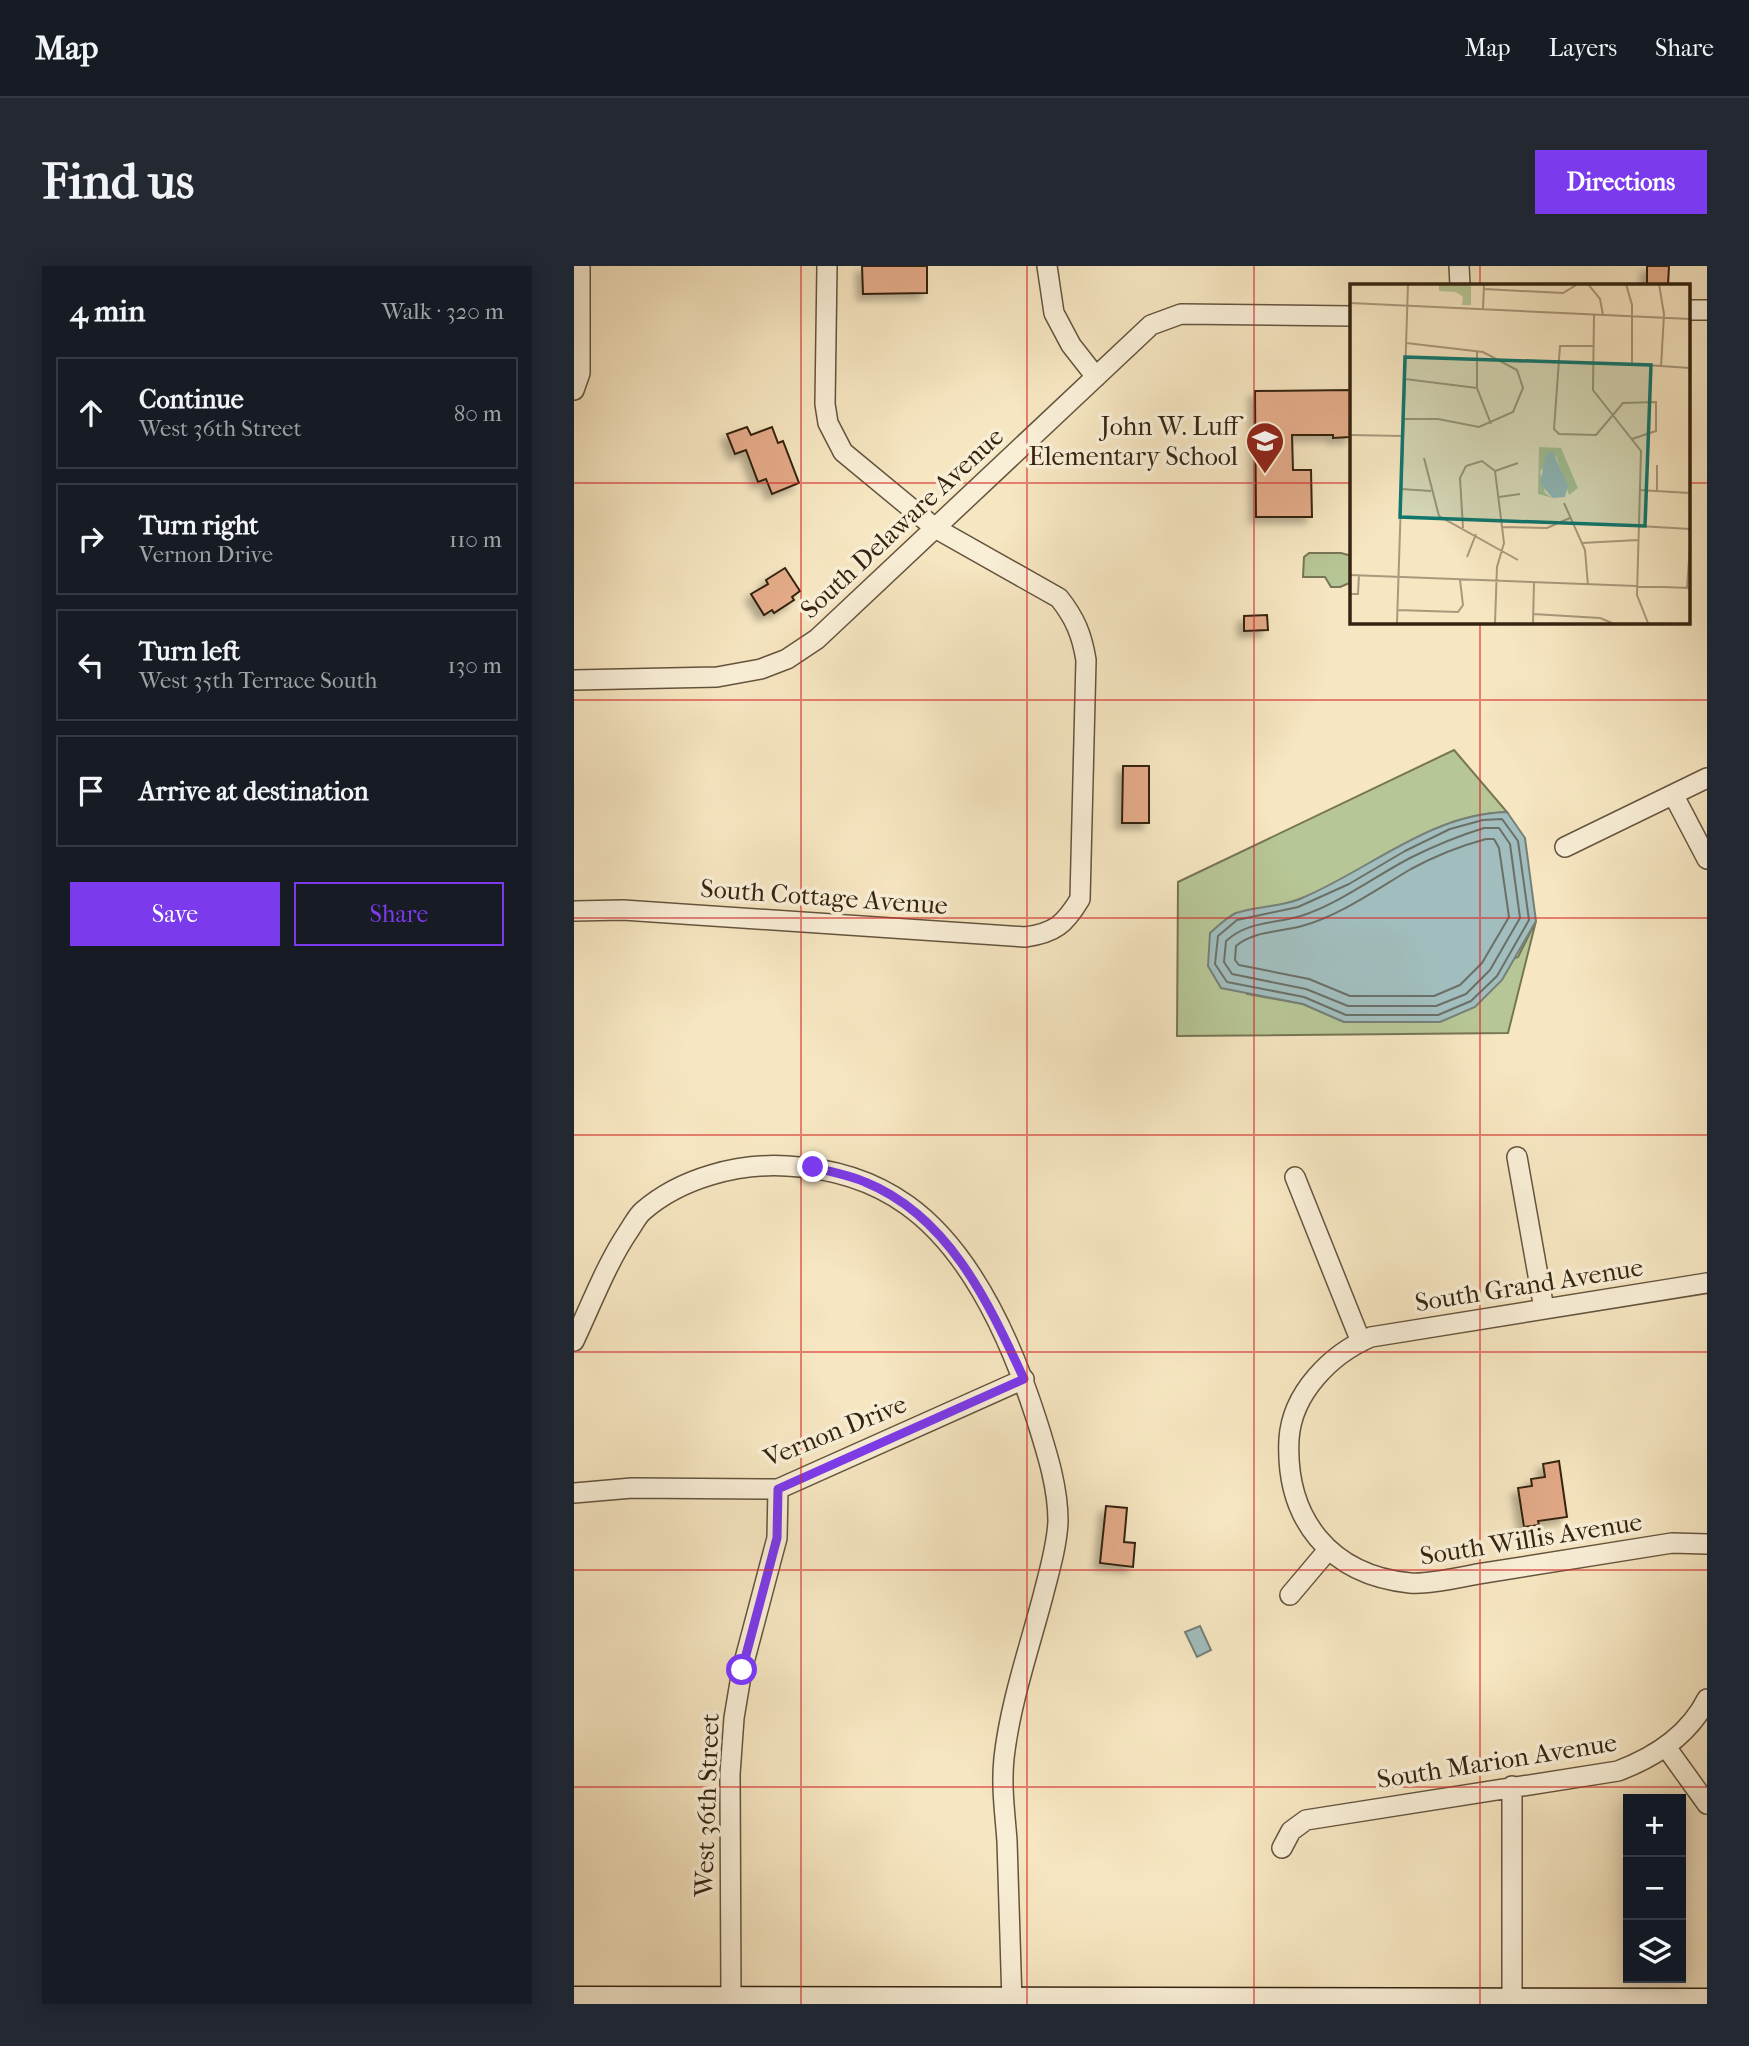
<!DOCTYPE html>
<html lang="en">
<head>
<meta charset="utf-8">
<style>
  :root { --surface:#171b24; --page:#242831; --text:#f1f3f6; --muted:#9ea1a6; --line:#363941; --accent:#7c3aed }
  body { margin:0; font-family:"IM FELL French Canon",serif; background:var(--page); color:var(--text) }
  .controls { position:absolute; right:21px; bottom:21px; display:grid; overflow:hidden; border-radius:0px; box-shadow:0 4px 18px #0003 }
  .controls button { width:63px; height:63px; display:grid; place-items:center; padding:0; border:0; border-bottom:2px solid var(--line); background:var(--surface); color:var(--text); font:35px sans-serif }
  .stop { position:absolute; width:21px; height:21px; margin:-16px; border:5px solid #7c3aed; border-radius:50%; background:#fff }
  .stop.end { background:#7c3aed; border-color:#fff; box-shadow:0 2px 7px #0008 }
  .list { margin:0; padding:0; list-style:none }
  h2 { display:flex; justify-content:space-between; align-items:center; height:91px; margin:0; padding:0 28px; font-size:30px }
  h2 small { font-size:23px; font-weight:400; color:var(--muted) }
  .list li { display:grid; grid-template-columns:46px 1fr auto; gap:21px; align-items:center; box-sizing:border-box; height:112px; margin:0 14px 14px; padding:0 14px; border:2px solid var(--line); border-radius:0px }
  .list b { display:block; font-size:26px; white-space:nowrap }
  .list p { margin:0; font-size:23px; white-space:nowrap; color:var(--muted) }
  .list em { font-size:23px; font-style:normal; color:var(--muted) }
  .actions { display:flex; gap:14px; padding:21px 28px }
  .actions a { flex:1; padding:16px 0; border:2px solid var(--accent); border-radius:0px; text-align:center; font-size:24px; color:var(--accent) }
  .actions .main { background:var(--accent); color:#fff }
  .icon { flex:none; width:38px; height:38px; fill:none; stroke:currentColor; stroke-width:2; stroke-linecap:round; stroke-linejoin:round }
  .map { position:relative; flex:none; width:1133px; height:1738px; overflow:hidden; border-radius:0px }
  header { display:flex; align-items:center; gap:42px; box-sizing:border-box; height:98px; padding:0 35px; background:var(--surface); border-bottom:2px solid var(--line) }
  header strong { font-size:33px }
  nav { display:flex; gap:38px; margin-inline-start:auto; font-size:24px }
  .intro { display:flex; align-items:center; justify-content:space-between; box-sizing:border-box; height:168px; padding:0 42px }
  h1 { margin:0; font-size:49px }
  .button { padding:18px 32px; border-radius:0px; background:var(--accent); color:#fff; font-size:24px; font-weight:700 }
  main { display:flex; gap:42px; padding:0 42px }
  aside { flex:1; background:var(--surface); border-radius:0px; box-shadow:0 4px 18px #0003 }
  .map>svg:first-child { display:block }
  .green { fill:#b7c696; stroke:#767554; stroke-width:2 }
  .water { fill:#a1bdbd; stroke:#768078; stroke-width:2 }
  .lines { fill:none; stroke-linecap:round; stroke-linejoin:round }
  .shore { stroke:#6b7067; stroke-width:2 }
  .building { fill:#e3aa88; stroke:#352411; stroke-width:2; filter:url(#shadow) }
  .minor-casing { stroke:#65543d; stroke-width:22 }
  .secondary-casing { stroke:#352411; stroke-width:29 }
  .minor { stroke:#f9efd7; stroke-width:19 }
  .secondary { stroke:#f9efd7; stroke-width:26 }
  .route { stroke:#7c3aed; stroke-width:9 }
  .grid { fill:none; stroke:#d62828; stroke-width:2; stroke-opacity:0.55 }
  .labels { text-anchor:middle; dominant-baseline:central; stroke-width:7; stroke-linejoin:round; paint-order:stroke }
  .poi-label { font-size:26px; fill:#352411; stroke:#f9efd7; text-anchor:end }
  .street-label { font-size:26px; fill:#352411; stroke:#f9efd7 }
  .inset-road { fill:none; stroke:#a9987b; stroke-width:2 }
  .view { fill:#0f766e; fill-opacity:0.15; stroke:#0f766e; stroke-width:3.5 }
  .inset-edge { fill:none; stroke:#352411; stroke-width:3.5 }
</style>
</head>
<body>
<header>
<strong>Map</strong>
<nav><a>Map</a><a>Layers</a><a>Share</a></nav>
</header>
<div class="intro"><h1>Find us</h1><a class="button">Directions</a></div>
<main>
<aside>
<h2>4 min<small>Walk · 320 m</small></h2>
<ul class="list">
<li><svg class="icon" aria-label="ahead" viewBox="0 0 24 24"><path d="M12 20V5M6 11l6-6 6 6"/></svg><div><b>Continue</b><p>West 36th Street</p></div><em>80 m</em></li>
<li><svg class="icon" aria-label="right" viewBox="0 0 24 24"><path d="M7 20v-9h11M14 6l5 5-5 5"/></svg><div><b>Turn right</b><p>Vernon Drive</p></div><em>110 m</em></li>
<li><svg class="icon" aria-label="left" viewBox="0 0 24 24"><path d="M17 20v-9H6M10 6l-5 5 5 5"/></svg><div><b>Turn left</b><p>West 35th Terrace South</p></div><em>130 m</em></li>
<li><svg class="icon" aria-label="arrive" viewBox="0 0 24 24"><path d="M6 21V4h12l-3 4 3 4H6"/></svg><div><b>Arrive at destination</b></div></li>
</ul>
<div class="actions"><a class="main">Save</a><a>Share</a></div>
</aside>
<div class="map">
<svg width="1133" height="1738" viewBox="0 0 1133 1738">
  <defs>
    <filter id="shadow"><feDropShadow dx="-6" dy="6" stdDeviation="3.5" flood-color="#0004"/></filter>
  </defs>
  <rect width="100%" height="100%" fill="#f6e6c1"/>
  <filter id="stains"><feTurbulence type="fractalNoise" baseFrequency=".00286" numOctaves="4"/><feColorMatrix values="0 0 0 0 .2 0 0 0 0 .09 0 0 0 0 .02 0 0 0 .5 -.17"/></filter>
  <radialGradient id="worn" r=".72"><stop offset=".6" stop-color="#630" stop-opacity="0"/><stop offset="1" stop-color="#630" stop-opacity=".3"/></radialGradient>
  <path class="green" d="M735,287H767L778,290V316L766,321H757L751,311H729L730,291Z
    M880,484L933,546C867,548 827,583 772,612C756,620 739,628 723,634C703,641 680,644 660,648L673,728L729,738L770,756L944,691L962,655L934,767L603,770L604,616Z"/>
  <path class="water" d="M933,546L951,572L962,655L928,714L901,741L866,756H770L729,738L647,722L634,700L636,667C644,660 653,651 662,647C683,640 706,641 726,633C795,604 856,548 933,546Z
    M626,1360L637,1384L623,1391L611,1366Z"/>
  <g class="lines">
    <path class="shore" d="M928,553L944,575L955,654L923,710L897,735L864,749H772L730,731L653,716L641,698L644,670L663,654L724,641L775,618L831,585L876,563L909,554Z
      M910,562H925L936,578L946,652L916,704L892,728L862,740H774L732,723L658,708L650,696L652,675C674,655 700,658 727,650C766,637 800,611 836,592C860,580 884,570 910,562Z
      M912,573H920L925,582L935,651L908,697L886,719L860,730H776L735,713L665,699L661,694L662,680C679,665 706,666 728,660C767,649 803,623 837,603C861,590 886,580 912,573Z"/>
  </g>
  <path class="building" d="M288,0H353V27L289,28Z
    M1073,0H1095L1094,19H1073Z
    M778,124V168L776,171L759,172V169H718L719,204H737L738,251H682L681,125Z
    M173,161L177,169L198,161L204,177L209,175L225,217L198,228L192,213L184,216L172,184L161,188L153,168Z
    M211,302L226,325L218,331L220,334L200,347L198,344L190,349L177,328L194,318L192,314Z
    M693,349L694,364L670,365V350Z
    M549,500H575V557H548Z
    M985,1195L993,1251L964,1255L965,1259L950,1261L944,1222L958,1220L957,1213L971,1211L969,1198Z
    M532,1240L553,1242L550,1276L561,1277L559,1301L526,1297Z"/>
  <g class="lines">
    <defs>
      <path id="minor" d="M473,0L480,47L497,79L522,111
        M885,0L886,19
        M1114,44H1133
        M0,124L6,107V0
        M0,414L143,411L187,403L213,393L243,373L577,59L607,48L778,50
        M1100,530L1133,593
        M991,581L1133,512
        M0,645L49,644L451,671C481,667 491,658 506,633L512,394C508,369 501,352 485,332L361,262L269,186L254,157L251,138L253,0
        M943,891L970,1043
        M721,911L787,1076
        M1133,1017L797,1071C757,1088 718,1127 715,1173C711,1253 756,1309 836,1317C855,1319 890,1310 910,1307C972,1297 1035,1287 1098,1277L1133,1278
        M0,1075C17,1039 32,999 54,966C59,959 63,950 69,945C107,912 164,897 213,900C255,902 298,914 333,939C399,986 439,1080 463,1155C473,1187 484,1221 484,1255C483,1280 475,1306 469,1330C455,1383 436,1438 430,1492C427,1521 431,1547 433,1575C435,1629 436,1682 438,1736
        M0,1227L58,1222L204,1223L450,1113
        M716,1329L754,1284
        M1092,1481L1133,1538
        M708,1582L717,1565L732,1554L1044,1505C1081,1491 1115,1469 1133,1433
        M157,1735L156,1508L160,1452L168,1404L203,1272L204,1223
        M938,1737V1520"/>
      <path id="secondary" d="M0,1734L1133,1736"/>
    </defs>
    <use href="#minor" class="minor-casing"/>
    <use href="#secondary" class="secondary-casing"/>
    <use href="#minor" class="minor"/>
    <use href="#secondary" class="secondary"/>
  </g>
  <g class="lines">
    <path class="route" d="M168,1404L203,1272L204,1223L450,1113C414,1036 375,950 291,916C275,909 256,906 239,901"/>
  </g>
  <path class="grid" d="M227,0V1738M453,0V1738M680,0V1738M906,0V19M0,217H778M1114,217H1133M906,355V1738M0,434H1133M0,652H1133M0,869H1133M0,1086H1133M0,1304H1133M0,1521H1133"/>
  <defs>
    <symbol id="school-pin" viewBox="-11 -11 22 30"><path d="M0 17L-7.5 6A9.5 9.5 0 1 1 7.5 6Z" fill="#8f2418" stroke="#f9efd7"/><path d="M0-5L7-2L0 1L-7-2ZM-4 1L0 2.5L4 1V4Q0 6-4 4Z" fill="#fff"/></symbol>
  </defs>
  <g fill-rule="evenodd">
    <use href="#school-pin" x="669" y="153" width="44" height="60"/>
  </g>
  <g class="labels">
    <g class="poi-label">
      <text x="664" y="160">John W. Luff<tspan x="664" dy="30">Elementary School</tspan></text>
    </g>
    <g class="street-label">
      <text transform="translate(328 257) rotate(-43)">South Delaware Avenue</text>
      <text transform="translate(250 631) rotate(4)">South Cottage Avenue</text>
      <text transform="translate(955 1019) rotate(-9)">South Grand Avenue</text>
      <text transform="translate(261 1165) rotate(-22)">Vernon Drive</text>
      <text transform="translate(957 1273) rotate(-9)">South Willis Avenue</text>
      <text transform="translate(923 1495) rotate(-9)">South Marion Avenue</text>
      <text transform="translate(133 1539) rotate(-88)">West 36th Street</text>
    </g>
  </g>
  <g transform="translate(776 18)">
    <rect width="340" height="340" fill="#f6e6c1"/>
    <path d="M89,0H121V21H112L113,13L106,8L89,7ZM189,163L211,164L228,204L219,211L206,172L190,187L195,209L203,214L188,210Z" fill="#b7c696"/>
    <path d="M203,168L218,202L215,213L203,214L190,200L196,169Z" fill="#a1bdbd"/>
    <path class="inset-road" d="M238,0L250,15L253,31M276,0L282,21V80L340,84M309,0L314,30L311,83M134,5L213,9L228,0M0,19L340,35M133,25L134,0M244,30L243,106L291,167L287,311L298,339M243,62H210L204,145L209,150L246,151L273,119L306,118V147L282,155M127,67V104L141,140M55,95L127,104M340,101V173M53,135H88L129,143L163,128L173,104L167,86L133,68L56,59M0,151L53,152M74,174L89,232L168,276M116,182L132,177L145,187M145,187L168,179M51,205L81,207M289,206L340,209M307,207V181M149,213L170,210M214,219L235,266L238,302M289,242L340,245M152,243L197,244L220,234M113,244L110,194L116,182M232,259L288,256M117,273L126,250M0,291L340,304M337,304L340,262M0,310H8L9,291M47,326L108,328L113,321L110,296M183,330L250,334L262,339M47,339L58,0M145,339L147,283L154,259L145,187M183,339L184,299"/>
    <path class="view" d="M55,73L301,81L295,242L50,233Z"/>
    <rect width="340" height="340" class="inset-edge"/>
  </g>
  <rect width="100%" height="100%" filter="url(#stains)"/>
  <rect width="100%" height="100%" fill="url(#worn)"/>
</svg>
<div class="controls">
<button>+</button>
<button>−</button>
<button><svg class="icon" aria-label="layers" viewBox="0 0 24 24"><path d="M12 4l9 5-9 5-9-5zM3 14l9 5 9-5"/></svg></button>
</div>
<div class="stop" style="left:168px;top:1404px"></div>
<div class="stop end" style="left:239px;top:901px"></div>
</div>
</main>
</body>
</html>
